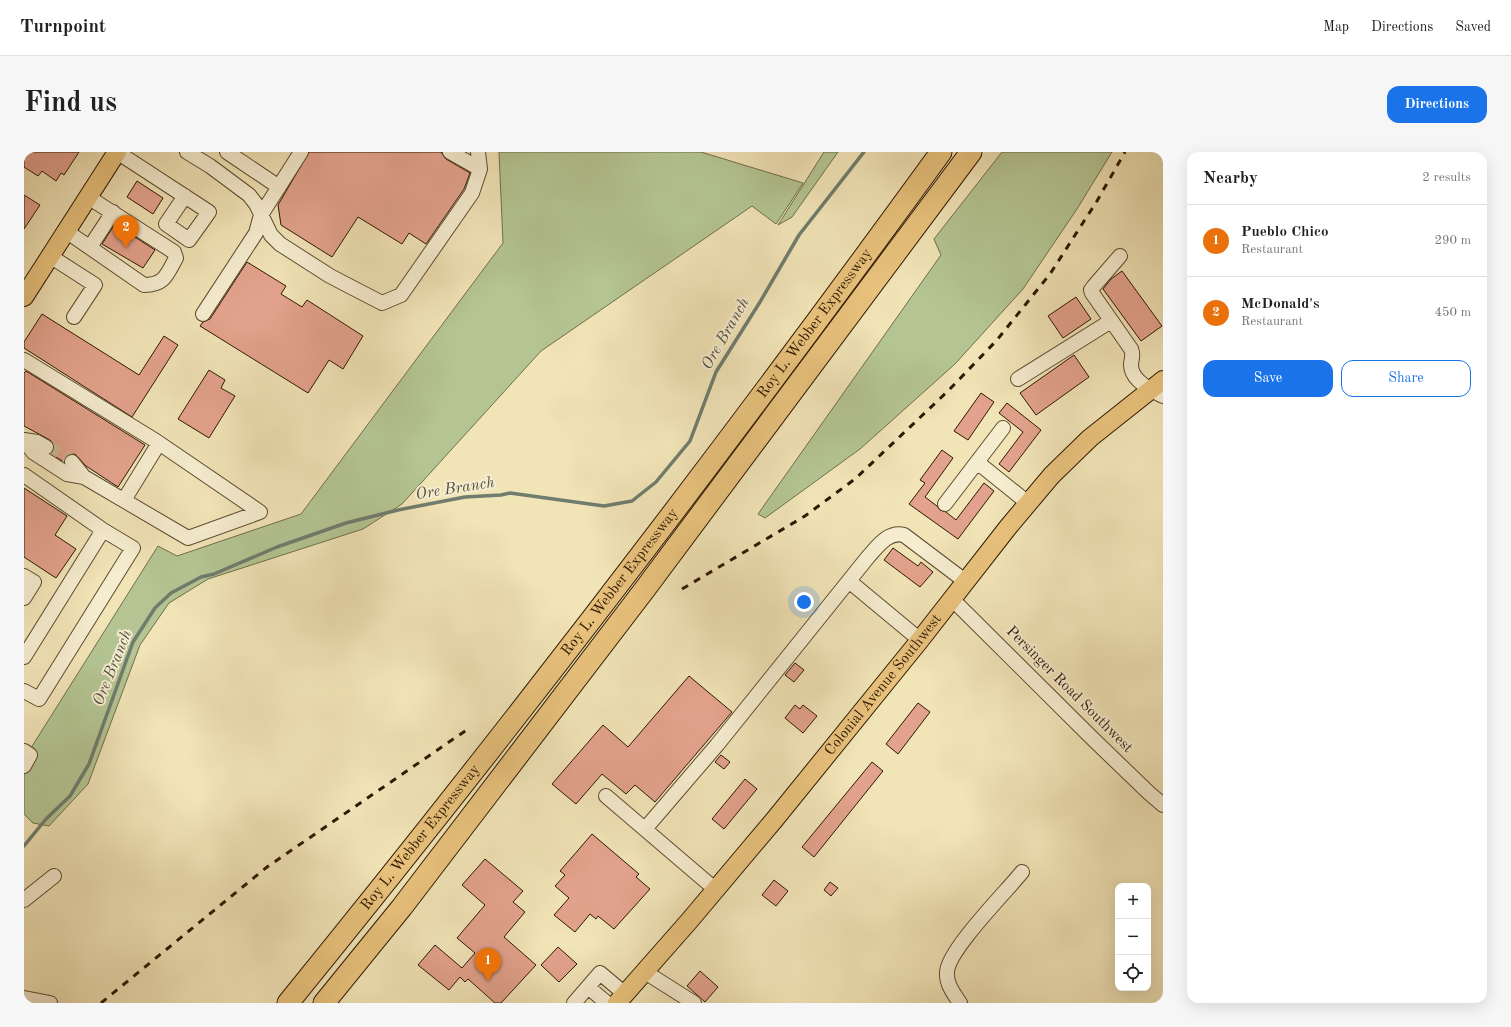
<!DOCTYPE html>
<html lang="en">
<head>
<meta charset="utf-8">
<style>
  :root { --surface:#fff; --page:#f6f6f6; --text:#202124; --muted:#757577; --line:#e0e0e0; --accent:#1a73e8 }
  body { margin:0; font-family:"Old Standard TT",serif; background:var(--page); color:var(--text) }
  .controls { position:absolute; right:12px; bottom:12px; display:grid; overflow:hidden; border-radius:8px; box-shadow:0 4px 16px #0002 }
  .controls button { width:36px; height:36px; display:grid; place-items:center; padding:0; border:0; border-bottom:1px solid var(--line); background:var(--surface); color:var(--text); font:20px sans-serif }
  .you { position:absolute; left:780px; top:450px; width:14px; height:14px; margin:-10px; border:3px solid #fff; border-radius:50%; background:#1a73e8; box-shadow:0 0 0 6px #1a73e833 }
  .badge { display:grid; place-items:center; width:26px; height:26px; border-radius:50%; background:var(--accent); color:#fff; font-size:13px; font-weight:700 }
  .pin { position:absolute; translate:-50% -33px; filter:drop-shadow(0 1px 2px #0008) }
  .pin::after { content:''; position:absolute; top:21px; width:14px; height:12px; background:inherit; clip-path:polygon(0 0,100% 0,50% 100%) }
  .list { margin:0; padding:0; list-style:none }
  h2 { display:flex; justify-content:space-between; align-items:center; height:52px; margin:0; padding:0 16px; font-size:17px }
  h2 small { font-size:13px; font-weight:400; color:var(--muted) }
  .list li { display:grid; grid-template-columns:26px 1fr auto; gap:12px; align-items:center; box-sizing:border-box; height:72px; padding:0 16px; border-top:1px solid var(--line) }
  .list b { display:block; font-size:15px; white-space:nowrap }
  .list p { margin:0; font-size:13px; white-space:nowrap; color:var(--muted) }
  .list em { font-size:13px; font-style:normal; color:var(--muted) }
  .actions { display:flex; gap:8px; padding:12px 16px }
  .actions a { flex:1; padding:9px 0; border:1px solid var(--accent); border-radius:12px; text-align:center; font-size:14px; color:var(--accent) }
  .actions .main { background:var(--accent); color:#fff }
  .icon { flex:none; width:22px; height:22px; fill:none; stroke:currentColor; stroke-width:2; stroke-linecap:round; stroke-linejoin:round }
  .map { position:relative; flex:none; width:1139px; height:851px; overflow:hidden; border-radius:12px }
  header { display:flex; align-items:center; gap:24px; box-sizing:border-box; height:56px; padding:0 20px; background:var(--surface); border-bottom:1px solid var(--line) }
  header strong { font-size:19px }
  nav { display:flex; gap:22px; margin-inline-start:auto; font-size:14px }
  .intro { display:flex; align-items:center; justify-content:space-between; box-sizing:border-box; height:96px; padding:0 24px }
  h1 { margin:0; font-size:28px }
  .button { padding:10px 18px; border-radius:12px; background:var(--accent); color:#fff; font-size:14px; font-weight:700 }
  main { display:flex; gap:24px; padding:0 24px }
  aside { flex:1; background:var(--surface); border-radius:12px; box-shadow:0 4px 16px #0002 }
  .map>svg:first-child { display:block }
  .green { fill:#b4c593; stroke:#706e4a }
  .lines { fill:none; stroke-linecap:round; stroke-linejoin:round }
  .stream { stroke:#707c6d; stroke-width:3.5 }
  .building { fill:#e3a28d; stroke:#2d1802 }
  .minor-tunnel { stroke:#cabb93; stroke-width:14; stroke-dasharray:14 7; stroke-linecap:butt }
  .minor-casing { stroke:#5e4b2f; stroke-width:16 }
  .major-casing { stroke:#2d1802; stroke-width:20 }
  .highway-casing { stroke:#2d1802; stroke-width:23 }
  .minor { stroke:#f6edd0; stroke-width:14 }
  .major { stroke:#e8c27c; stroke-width:18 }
  .highway { stroke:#e8c27c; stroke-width:21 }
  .rail { stroke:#2d1802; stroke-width:3; stroke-dasharray:7 7; stroke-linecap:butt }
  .labels { text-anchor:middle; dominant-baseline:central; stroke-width:4; stroke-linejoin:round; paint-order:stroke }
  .street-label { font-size:15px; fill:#2d1802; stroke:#f6edd0 }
  .water-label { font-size:16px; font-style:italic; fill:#545241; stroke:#f6edd0 }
</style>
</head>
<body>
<header>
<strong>Turnpoint</strong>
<nav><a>Map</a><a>Directions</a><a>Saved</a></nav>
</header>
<div class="intro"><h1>Find us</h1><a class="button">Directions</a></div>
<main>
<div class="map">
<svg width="1139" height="851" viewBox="0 0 1139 851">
  <rect width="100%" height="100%" fill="#f1e4b7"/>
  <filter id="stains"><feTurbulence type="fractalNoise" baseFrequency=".005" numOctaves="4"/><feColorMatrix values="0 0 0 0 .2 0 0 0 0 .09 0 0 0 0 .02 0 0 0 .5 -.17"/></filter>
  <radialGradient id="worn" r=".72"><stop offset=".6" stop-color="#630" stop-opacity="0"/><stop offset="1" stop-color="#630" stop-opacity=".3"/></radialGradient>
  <path class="green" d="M475,0H677L779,31L752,72L728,54L517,199L378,352L339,377L184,427L145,451L116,493L64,632L25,674L9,671L0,662V607L134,394L153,404L277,362L479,91Z
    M800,0H814L768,65L754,73Z
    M978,0H1088L1053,57L999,137L931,212L836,297L741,366L734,362L917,103L910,87Z"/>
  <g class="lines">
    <path class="stream" d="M0,694L22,667L46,644L65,612L109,490L131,456L147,441L177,425L190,422L253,395L322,371L374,358L441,345L477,343L486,341L580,354L608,349L632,330L666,289L692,220L736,150L775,83L840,0"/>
  </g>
  <path class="building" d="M0,0H55L40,23L37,21L32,29L18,19L14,24L0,15Z
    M285,0H417L422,7L446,21L440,37L402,92L385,81L378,92L334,65L308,105L257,73L254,53Z
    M113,29L139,46L129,62L103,45Z
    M0,43L16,53L0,77Z
    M91,72L131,98L119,116L78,92Z
    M223,110L262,134L257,142L278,155L283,148L339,184L319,217L305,208L284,241L176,174L179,170L186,167Z
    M1098,119L1138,174L1117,189L1079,137L1087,127Z
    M1052,145L1067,167L1039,186L1024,164Z
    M18,162L115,223L140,184L154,193L108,265L0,196V190Z
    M1050,203L1065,225L1012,263L996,241Z
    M185,218L201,228L197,236L211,244L185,286L154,267Z
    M2,219L121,293L94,335L62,314L51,302L43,303L40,310L27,302L30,294L26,288L0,274V221Z
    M957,241L970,250L944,288L930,279Z
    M983,251L1017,278L985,320L975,312L999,280L975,261Z
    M918,298L929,306L901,345L913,354L916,358L922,360L932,368L960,331L970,339L934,387L885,352L901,331L896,328Z
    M0,336L43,364L31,383L52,397L32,426L0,405Z
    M869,396L894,414L897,410L909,420L896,435L860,408Z
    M771,511L780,518L770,530L761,523Z
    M665,524L708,560L631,650L611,633L602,642L578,622L552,652L528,632L579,573L604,595Z
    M894,551L906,560L874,602L862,592Z
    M771,553L776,557L779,553L793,564L779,581L761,566Z
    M697,603L706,610L700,617L691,610Z
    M848,610L859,619L790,705L778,695Z
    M721,627L733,637L700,677L688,667Z
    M568,682L615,722L612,725L626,737L590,777L574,764L572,767L566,762L551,780L530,763L545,746L531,734L541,723L536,719Z
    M461,707L499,739L489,750L501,760L480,785L512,813L477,851H471L444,827L441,830L436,825L425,838L394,813L411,793L438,816L451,801L433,786L461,753L438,733Z
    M750,728L764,739L752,754L738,743Z
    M806,730L814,736L807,744L800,738Z
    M534,795L553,812L535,830L517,813Z
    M676,819L694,835L681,850L663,834Z"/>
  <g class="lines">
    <path class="minor-tunnel" d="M22,295L48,310"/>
    <defs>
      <path id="minor" d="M93,0L185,60L165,88L142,72L161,44
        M163,0L186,14L225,43L232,52L247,83L256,92L306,124L358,151L377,143L448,41L456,17L454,0
        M203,0L255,35
        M426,0L456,17
        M42,79L120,133C141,133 143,122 152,106L150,100L64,45
        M66,95L89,60
        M26,104L71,133L50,165
        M1096,104L1070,134L1067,138L1068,141L1107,197C1110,204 1107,207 1107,213C1107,228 1128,239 1139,244
        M179,162L232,81L237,63L277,0
        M0,208L132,289L236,360L164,386L60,325L43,322L9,300L0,288
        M994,227L1087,169
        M0,288L13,290L22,295
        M48,310L60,325
        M953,310L1004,351
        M0,323L79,378L109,396L15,547L0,539
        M100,348L135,291
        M921,352L979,276
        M0,424L10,430L0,446
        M825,429L896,488
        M928,447L1070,588L1125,641L1139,653
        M0,505L79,378
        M0,599L6,603L0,614
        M582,644L692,738
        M621,677L693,593L844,405C854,394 864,379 880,383L941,429
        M0,748L30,724
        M621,820L670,851
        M564,835L583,851
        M0,846L26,851
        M550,851L576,821L601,842
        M936,851C930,842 922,832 923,820C924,798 982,740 998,720"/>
      <g id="major">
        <path d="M0,145L93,0"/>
        <path id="s1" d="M593,851L666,768L751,667L896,488L985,374L1028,323L1066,286L1139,228"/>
      </g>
      <g id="highway">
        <path id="s2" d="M264,851C490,573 707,289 917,0"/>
        <path d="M300,851L378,755L621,437L947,0"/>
      </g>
    </defs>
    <use href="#minor" class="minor-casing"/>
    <use href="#major" class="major-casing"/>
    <use href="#highway" class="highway-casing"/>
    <use href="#minor" class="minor"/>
    <use href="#major" class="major"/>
    <use href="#highway" class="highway"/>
    <path class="rail" d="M658,437L781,364L831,327L924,239L973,188L1026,122L1073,49L1101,0
      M77,851L243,715L444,577"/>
  </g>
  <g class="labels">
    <g class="street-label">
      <text stroke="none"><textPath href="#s2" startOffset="860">Roy L. Webber Expressway</textPath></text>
      <text stroke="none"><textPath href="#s2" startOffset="536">Roy L. Webber Expressway</textPath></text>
      <text stroke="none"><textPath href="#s1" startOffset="415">Colonial Avenue Southwest</textPath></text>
      <text transform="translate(1045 538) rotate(45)">Persinger Road Southwest</text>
      <text stroke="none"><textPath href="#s2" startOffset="212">Roy L. Webber Expressway</textPath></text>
    </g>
    <g class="water-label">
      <text transform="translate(702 182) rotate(-60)">Ore Branch</text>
      <text transform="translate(431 337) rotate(-9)">Ore Branch</text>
      <text transform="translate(89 516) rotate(-68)">Ore Branch</text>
    </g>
  </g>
  <rect width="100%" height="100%" filter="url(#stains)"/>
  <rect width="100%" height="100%" fill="url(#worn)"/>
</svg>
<div class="controls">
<button>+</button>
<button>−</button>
<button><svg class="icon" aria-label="locate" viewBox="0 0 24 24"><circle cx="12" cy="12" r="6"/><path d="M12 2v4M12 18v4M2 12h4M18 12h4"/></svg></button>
</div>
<div class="you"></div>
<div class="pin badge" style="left:464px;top:829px;background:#e8710a">1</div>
<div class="pin badge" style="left:102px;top:96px;background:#e8710a">2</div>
</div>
<aside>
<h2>Nearby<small>2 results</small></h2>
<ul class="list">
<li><span class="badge" style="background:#e8710a">1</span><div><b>Pueblo Chico</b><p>Restaurant</p></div><em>290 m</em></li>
<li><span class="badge" style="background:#e8710a">2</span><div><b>McDonald's</b><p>Restaurant</p></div><em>450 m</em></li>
</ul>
<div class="actions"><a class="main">Save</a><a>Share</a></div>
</aside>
</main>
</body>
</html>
